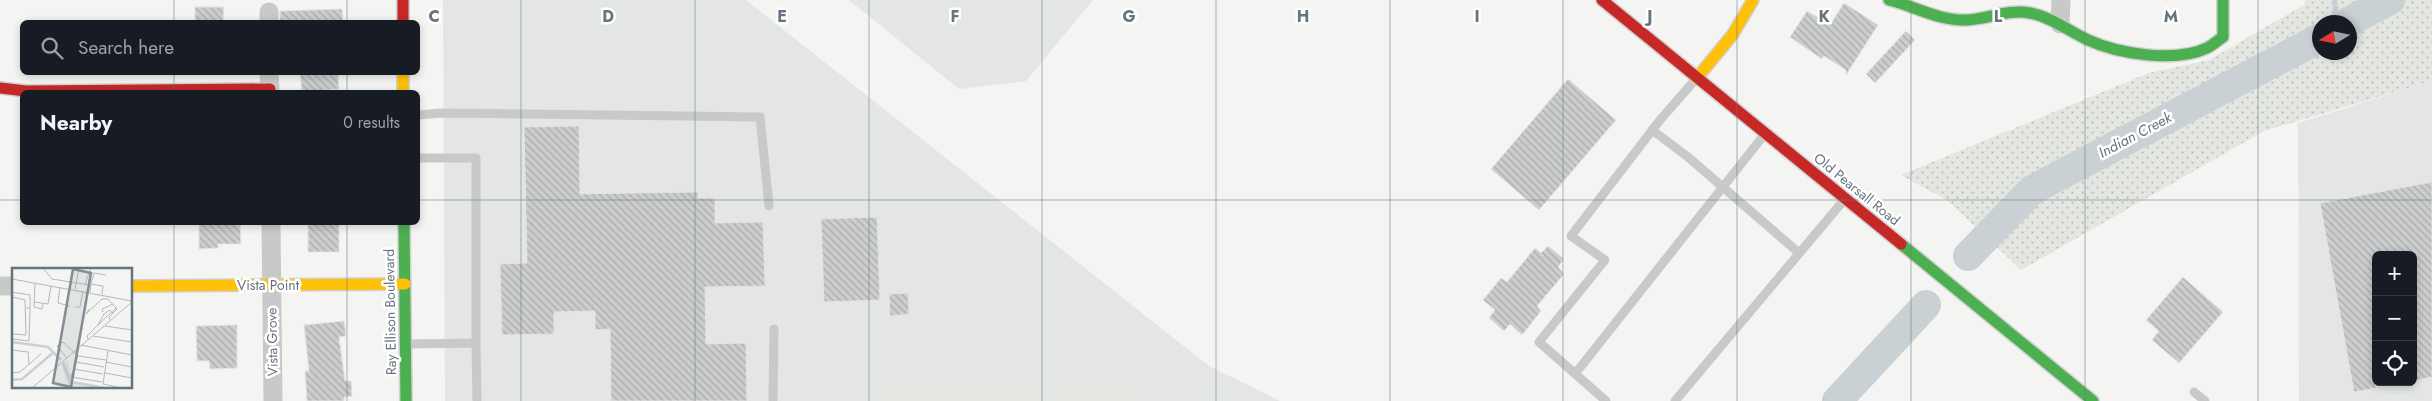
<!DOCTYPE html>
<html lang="en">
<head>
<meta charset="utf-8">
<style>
  :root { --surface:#171b24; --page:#242831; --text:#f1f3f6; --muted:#9ea1a6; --line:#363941 }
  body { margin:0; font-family:Jost,sans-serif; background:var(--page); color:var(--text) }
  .controls { position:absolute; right:15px; bottom:15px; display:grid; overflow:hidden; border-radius:8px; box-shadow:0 2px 8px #0003 }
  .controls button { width:45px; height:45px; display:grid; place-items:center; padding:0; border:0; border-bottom:1px solid var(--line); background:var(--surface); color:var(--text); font:25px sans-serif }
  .compass { position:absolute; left:2312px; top:15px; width:45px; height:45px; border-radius:50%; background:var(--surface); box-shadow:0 2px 8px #0003; rotate:260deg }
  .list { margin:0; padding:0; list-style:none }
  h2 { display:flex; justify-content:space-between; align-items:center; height:65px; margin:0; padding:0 20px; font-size:21px }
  h2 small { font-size:16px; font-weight:400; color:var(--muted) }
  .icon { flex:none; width:28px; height:28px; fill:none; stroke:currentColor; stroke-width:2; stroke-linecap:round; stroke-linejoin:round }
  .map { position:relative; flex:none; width:2432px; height:401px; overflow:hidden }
  .search { position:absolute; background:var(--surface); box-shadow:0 2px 8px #0003; left:20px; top:20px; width:400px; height:55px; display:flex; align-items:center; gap:12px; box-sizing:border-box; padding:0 18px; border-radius:8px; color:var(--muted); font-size:19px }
  .panel { position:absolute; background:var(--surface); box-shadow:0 2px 8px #0003; left:20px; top:90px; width:400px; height:135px; border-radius:8px }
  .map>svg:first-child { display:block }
  .built { fill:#e4e5e5; fill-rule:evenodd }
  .grass { fill:url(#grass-dots); fill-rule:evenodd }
  .pitch { fill:#e4e6e1 }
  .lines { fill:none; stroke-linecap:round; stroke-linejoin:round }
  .stream { stroke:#cad1d4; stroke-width:5 }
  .river { stroke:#cad1d4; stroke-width:30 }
  .building { fill:url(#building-back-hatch); stroke:#e3e3e2 }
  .fast-casing { stroke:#d0d0d0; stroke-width:14 }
  .slow-casing { stroke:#d0d0d0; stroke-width:14 }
  .jam-casing { stroke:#d0d0d0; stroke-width:14 }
  .lane { stroke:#c8caca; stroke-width:9 }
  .street { stroke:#c8caca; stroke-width:19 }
  .fast { stroke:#4caf50; stroke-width:11 }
  .slow { stroke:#ffc107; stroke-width:11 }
  .jam { stroke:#c62828; stroke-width:11 }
  .grid { fill:none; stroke:#667480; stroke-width:1; stroke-opacity:0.55 }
  .labels { text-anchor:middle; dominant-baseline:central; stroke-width:5; stroke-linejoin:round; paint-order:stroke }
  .street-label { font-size:14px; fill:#667480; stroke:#fff }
  .water-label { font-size:15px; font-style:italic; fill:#62757d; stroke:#fff }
  .inset-river { fill:none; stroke:#cad1d4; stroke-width:2.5 }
  .inset-road { fill:none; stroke:#b2b9bd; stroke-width:1 }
  .view { fill:#828d96; fill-opacity:0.15; stroke:#828d96; stroke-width:2.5 }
  .inset-edge { fill:none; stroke:#667480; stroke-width:2.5 }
  .grid-label { font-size:16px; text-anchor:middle; font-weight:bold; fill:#667480; stroke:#fff; stroke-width:5; stroke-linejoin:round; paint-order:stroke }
</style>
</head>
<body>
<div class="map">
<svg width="2432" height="401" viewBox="0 0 2432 401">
  <defs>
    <pattern id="grass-dots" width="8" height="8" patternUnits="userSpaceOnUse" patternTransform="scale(1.25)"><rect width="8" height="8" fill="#e4e6e1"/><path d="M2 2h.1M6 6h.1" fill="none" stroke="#bdbfbc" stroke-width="1.8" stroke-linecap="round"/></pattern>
    <pattern id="building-back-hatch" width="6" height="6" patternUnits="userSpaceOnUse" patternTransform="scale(1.25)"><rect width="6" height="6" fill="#cccdcd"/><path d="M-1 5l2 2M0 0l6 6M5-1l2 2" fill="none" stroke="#a9abac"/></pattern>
  </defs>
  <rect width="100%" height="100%" fill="#f4f4f2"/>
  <path class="built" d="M443,0H746L1209,366L1280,401H445Z
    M849,0H1093L1026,81L959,89Z
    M2432,81V401H2299L2298,123ZM2376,255H2413V382H2376Z"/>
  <path class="grass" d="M2305,0H2432V81L2264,131L2021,270L1948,201L1901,175L2149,73L2209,60L2304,5ZM2320,22H2350V52H2320Z"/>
  <path class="pitch" d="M1140,387V401H877V391Z"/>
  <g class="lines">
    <path class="stream" d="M2335,0V22"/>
    <path class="river" d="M2348,22L2390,0
      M1968,256L2032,190L2320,38
      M1837,401L1926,305"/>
  </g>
  <path class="building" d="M1844,3L1878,25L1846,75V70L1824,56L1822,59L1790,37L1807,11L1830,25Z
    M195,7H224L223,22H195Z
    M342,9L343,22H280V11Z
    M1906,31L1915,40L1875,83L1866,74Z
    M300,72H338L339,89L302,92Z
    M1568,79L1616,120L1539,210L1491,169Z
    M579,126L580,194L698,192V198H715V223L763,222L765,286L705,287L706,344L746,343L747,401H611L610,329L595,330V311L554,312V334L502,335L500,264L527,263L524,127Z
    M2432,182V377L2413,381V255H2376V388L2354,392L2320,203Z
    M877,217L880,300L824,302L821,219Z
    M199,222H240L241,244H218V248L199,249Z
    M308,222H339V252H308Z
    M1548,246L1564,259L1558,267L1564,274L1537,306L1541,311L1522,335L1510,324L1504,331L1489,318L1495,310L1483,300L1501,278L1507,282L1535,248L1541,253Z
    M2183,277L2223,312L2179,363L2152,340L2159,331L2146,320Z
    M908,293L909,314L890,316L889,294Z
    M344,321L346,336L339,337L345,381H351L352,396L344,397V401H307L305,371H309L304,325Z
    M237,325V368L210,369L209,361H197L196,326Z"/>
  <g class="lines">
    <defs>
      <path id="fast" d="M1889,0C1914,6 1939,21 1966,20C1988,19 2008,9 2030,13C2051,17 2069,31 2088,40C2119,54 2175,63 2207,48C2213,45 2218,40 2223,37V0
        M404,222L406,401
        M1901,244L2093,401"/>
      <path id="slow" d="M403,72V92
        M1697,78L1733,34L1753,0
        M131,286L405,284"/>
      <path id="jam" d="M403,0V22
        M1602,0L1901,244
        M0,88L26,91L270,89"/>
    </defs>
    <use href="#fast" class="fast-casing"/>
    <use href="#slow" class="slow-casing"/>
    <use href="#jam" class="jam-casing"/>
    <path class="lane" d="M418,115L441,113L760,117L769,206
      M1652,130L1688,157L1799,253
      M476,343L477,401
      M408,344L476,343V158H418
      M1575,374L1764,135
      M2194,392L2205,401
      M773,401L774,329
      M1606,401L1539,342L1605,260L1571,236L1660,120L1695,80
      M1675,401L1844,200"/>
    <path class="street" d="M269,12V22
      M2060,24L2061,0
      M269,72L270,92
      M271,222L273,401
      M0,286H14"/>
    <use href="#fast" class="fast"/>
    <use href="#slow" class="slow"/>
    <use href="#jam" class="jam"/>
  </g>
  <path class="grid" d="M174,0V22M347,0V22M521,0V401M695,0V401M869,0V401M1042,0V401M1216,0V401M1390,0V401M1563,0V401M1737,0V401M1911,0V401M2085,0V401M2258,0V401M174,72V92M347,72V92M0,200H22M418,200H2432M174,222V401M347,222V401"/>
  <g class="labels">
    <g class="street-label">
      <text transform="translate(1857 189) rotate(39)">Old Pearsall Road</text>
      <text x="268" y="285">Vista Point</text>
      <text transform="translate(390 312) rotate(-91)">Ray Ellison Boulevard</text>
      <text transform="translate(272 342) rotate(-91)">Vista Grove</text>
    </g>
    <g class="water-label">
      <text transform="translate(2135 135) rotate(-28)">Indian Creek</text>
    </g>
  </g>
  <g transform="translate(12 268)">
    <rect width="120" height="120" fill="#f4f4f2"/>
    <path d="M56,92L60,113L81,116L80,120H56L50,97Z" fill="#e4e6e1"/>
    <path class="inset-river" d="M0,74L36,79L49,92M51,95L61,120M0,112L10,111L42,84M59,114L93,120"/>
    <path class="inset-road" d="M31,0L40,11L77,17M0,11L120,33M23,15L22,39L30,41L31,36M73,16L79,0M79,16L82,5L94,7M48,19L46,35L58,38M63,21L67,0M0,24L18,27V40H14M78,24L79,16L91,18L90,26M0,29L13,32L14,67L0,66M22,34L36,36L39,18M63,39H68L71,23M77,41L74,46L90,31H96L105,41L97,49L98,52M91,44L90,41L101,36M86,57L104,40M93,58L120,62M81,68L120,74M0,71L17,73M76,71L75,68L86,57L92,46L98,42L101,45M17,73L18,40M69,77L120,87M0,82L16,84L17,96M96,83L91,116L110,120M66,88L59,109L90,114M55,90L45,78L51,74L66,88L94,92M64,94L92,99M94,94L120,99M61,101L91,106M0,105L8,104L29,86M93,105L120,110M20,120L120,34"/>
    <path class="view" d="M61,1L79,5L59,119L41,115Z"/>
    <rect width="120" height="120" class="inset-edge"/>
  </g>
  <g class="grid-label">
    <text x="434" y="22">C</text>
    <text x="608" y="22">D</text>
    <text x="782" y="22">E</text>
    <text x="955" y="22">F</text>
    <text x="1129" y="22">G</text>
    <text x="1303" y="22">H</text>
    <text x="1477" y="22">I</text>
    <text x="1650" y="22">J</text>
    <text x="1824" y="22">K</text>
    <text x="1998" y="22">L</text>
    <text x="2171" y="22">M</text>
  </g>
</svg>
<div class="controls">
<button>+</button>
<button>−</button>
<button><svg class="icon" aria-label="locate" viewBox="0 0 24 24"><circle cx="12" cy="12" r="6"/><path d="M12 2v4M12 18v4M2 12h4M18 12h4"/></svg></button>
</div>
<svg class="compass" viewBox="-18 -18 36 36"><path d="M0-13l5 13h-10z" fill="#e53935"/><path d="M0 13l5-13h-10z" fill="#9ea1a6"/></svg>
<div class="search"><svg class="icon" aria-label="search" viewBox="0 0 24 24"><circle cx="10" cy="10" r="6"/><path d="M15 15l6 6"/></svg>Search here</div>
<section class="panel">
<h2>Nearby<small>0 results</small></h2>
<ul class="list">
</ul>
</section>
</div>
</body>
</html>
